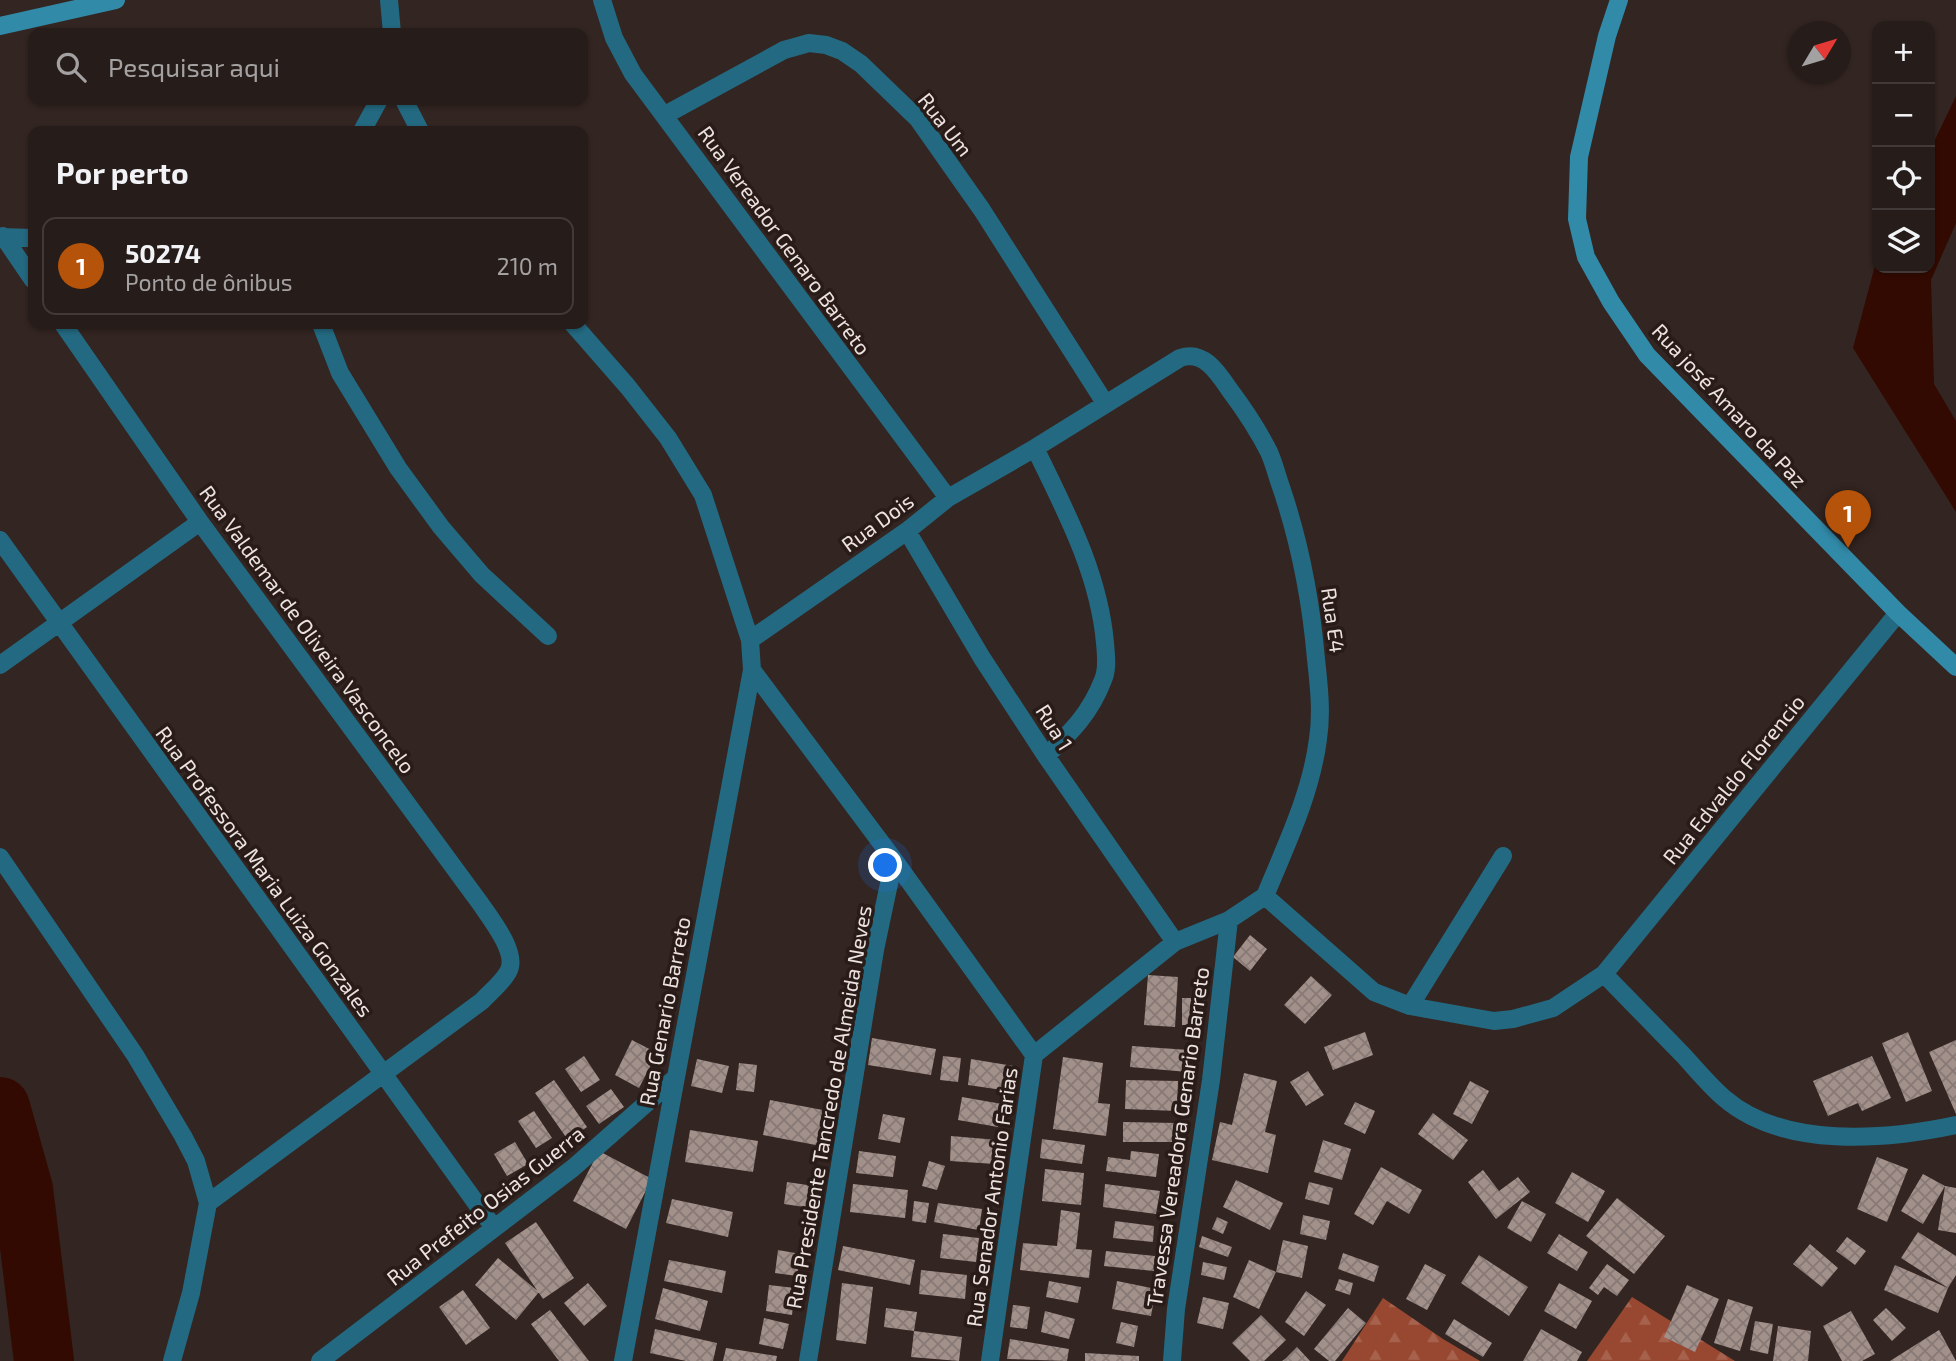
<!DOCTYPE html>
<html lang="pt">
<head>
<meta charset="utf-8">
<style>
  :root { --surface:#261c19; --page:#2e2522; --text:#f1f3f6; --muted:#a4a1a2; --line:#423a38; --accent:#b45309 }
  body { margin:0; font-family:"Exo 2",sans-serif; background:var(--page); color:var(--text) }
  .controls { position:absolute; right:21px; top:21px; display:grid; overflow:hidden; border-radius:14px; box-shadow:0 2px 5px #0004 }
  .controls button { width:63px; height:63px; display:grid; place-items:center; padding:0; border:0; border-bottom:2px solid var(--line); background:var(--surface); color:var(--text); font:35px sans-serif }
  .compass { position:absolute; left:1788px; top:21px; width:63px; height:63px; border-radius:50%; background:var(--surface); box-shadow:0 2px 5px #0004; rotate:52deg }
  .you { position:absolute; left:886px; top:866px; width:24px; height:24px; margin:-18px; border:5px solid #fff; border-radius:50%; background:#1a73e8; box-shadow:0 0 0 10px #1a73e833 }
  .badge { display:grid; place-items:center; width:46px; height:46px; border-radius:50%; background:var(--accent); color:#fff; font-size:23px; font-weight:700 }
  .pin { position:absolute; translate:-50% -58px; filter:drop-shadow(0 2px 4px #0008) }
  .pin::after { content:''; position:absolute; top:37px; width:24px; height:21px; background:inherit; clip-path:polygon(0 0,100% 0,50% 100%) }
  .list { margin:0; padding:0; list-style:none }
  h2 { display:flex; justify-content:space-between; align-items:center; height:91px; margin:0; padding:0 28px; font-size:30px }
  h2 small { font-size:23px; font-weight:400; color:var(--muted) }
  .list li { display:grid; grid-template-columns:46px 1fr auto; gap:21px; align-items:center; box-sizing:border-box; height:98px; margin:0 14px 14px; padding:0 14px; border:2px solid var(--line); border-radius:14px }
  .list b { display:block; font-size:26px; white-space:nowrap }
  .list p { margin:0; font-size:23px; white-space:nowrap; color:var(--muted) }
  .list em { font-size:23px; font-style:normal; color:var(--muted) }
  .icon { flex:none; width:38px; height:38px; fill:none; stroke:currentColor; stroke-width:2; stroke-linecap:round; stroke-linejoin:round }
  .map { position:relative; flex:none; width:1956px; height:1361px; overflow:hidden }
  .search { position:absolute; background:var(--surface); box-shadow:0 2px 5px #0004; left:28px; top:28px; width:560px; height:77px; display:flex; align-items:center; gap:18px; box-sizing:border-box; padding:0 24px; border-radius:14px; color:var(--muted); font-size:26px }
  .panel { position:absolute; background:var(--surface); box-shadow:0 2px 5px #0004; left:28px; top:126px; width:560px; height:203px; border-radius:14px }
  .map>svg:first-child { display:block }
  .forest { fill:url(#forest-firs) }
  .water { fill:#330a01 }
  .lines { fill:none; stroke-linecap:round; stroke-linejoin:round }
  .river { stroke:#330a01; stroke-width:60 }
  .building { fill:url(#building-cross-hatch) }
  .street { stroke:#236981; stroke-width:18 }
  .secondary { stroke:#328aa9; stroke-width:18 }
  .labels { text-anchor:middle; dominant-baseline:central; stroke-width:7; stroke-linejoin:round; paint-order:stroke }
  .street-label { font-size:21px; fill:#ece2df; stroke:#291c18 }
</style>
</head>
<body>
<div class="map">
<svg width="1956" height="1361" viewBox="0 0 1956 1361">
  <defs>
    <pattern id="forest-firs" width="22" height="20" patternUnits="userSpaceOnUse" patternTransform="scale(1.75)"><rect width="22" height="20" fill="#984830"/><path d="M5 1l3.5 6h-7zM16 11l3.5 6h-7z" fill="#a7624e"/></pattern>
    <pattern id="building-cross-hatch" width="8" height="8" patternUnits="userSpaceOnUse" patternTransform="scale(1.75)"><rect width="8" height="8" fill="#a2908b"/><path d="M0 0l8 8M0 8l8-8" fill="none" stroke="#877975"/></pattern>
  </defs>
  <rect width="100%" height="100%" fill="#332521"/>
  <path class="forest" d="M1632,1297L1735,1361H1587Z
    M1383,1298L1443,1339L1480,1361H1342Z"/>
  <path class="water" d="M1956,96V223L1931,280L1934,384L1956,421V512L1853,348L1877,258V268H1930V150Z"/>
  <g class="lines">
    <path class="river" d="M0,1107L23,1189L44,1361"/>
  </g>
  <path class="building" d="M1250,935L1267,949L1250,971L1233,957Z
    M1148,975L1178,977L1175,1027L1144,1025Z
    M1311,976L1332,995L1305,1024L1284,1005Z
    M1182,998H1205L1204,1025H1182Z
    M1365,1032L1373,1055L1333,1070L1324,1047Z
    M1908,1032L1932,1091L1906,1102L1882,1043Z
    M872,1038L936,1049L931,1075L868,1065Z
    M632,1040L657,1053L639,1088L615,1075Z
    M1956,1040V1114L1929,1052Z
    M1132,1046L1189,1050L1188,1072L1130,1067Z
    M584,1056L600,1080L581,1092L565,1069Z
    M943,1056L961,1058L958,1082L940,1080Z
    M1872,1056L1891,1098L1862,1111L1858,1103L1828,1116L1813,1081Z
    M1063,1057L1103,1063L1098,1103L1110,1104L1106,1136L1053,1129Z
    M697,1059L729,1066L722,1093L691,1086Z
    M971,1059L1019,1067L1016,1092L968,1085Z
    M739,1063L757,1065L754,1092L736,1090Z
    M1308,1071L1324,1095L1306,1106L1290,1082Z
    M1244,1073L1277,1081L1265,1132L1276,1135L1268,1173L1212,1160L1220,1122L1232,1125Z
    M554,1080L587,1127L568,1140L535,1093Z
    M1126,1080L1178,1081L1177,1111L1125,1109Z
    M1470,1081L1489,1091L1472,1124L1453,1114Z
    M611,1089L624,1107L599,1124L586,1106Z
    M962,1097L1002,1104L998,1127L958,1120Z
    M770,1100L828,1111L821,1146L763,1135Z
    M1355,1102L1375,1111L1365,1134L1344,1124Z
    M534,1111L552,1138L536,1148L518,1121Z
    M1433,1113L1468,1140L1453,1160L1418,1134Z
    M883,1114L905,1118L900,1143L878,1139Z
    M1123,1122L1176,1123L1175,1142H1123Z
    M690,1130L758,1141L753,1172L685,1162Z
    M951,1136L998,1140L995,1164L950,1161Z
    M1042,1139L1085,1145L1082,1164L1040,1158Z
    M1323,1140L1351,1149L1342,1180L1314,1172Z
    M515,1142L528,1164L507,1176L494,1154Z
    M599,1151L652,1179L626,1229L573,1201Z
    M859,1151L896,1156L893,1177L856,1173Z
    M1131,1151L1159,1154L1156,1177L1106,1171L1108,1157L1130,1160Z
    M1877,1157L1908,1169L1887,1222L1857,1209Z
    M929,1161L945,1166L937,1190L922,1186Z
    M1381,1167L1422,1190L1409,1214L1387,1201L1373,1225L1354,1214Z
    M1045,1169L1084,1173L1081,1205L1042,1201Z
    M1483,1170L1499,1191L1518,1177L1530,1192L1496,1219L1468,1182Z
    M1572,1172L1605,1191L1588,1222L1555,1203Z
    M1923,1174L1945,1186L1923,1224L1901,1211Z
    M1236,1180L1283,1203L1270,1230L1223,1207Z
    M787,1182L814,1186L811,1208L784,1204Z
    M1309,1182L1333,1188L1329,1205L1305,1199Z
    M853,1184L908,1190L905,1218L850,1212Z
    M1105,1184L1160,1191L1156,1214L1103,1207Z
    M1945,1186L1956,1188V1233L1938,1230Z
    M1617,1198L1665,1236L1634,1274L1586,1236Z
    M672,1199L733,1212L728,1237L666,1223Z
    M914,1201L929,1203L926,1223L912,1221Z
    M1522,1201L1546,1214L1531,1242L1507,1228Z
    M938,1203L982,1209L979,1230L934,1222Z
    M1061,1210L1080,1213L1076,1249L1092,1250L1089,1278L1020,1270L1023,1243L1057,1246Z
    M1303,1215L1330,1221L1326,1240L1300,1234Z
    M1217,1217L1228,1222L1223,1234L1212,1229Z
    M1115,1221L1154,1226L1153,1242L1113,1238Z
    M536,1222L574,1278L543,1299L505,1243Z
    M1918,1232L1956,1256V1275L1948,1288L1901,1258Z
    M943,1234L979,1238L976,1262L940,1258Z
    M1559,1234L1588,1252L1577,1271L1547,1253Z
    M1202,1236L1232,1247L1228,1257L1199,1247Z
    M1847,1237L1866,1251L1855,1265L1836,1251Z
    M1283,1240L1308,1246L1302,1278L1276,1272Z
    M1810,1244L1838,1268L1822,1287L1793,1264Z
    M843,1246L915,1260L910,1285L838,1270Z
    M778,1250L801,1254L797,1276L775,1273Z
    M1106,1251L1155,1256L1154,1271L1104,1266Z
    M1343,1253L1379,1266L1374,1282L1338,1269Z
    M1479,1255L1528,1287L1509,1316L1461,1283Z
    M498,1258L539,1292L516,1320L475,1285Z
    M669,1260L726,1271L722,1293L664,1281Z
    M1249,1260L1276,1272L1259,1309L1233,1297Z
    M1203,1262L1227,1267L1224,1280L1201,1275Z
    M1425,1264L1446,1275L1427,1310L1406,1299Z
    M1607,1264L1629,1280L1617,1296L1604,1287L1598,1295L1589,1288Z
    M1895,1265L1948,1288L1938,1313L1884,1290Z
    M921,1270L967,1275L965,1299L919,1294Z
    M1339,1279L1353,1283L1350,1295L1335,1290Z
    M1049,1281L1081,1287L1078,1303L1046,1297Z
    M1117,1281L1156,1289L1151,1316L1112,1309Z
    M588,1283L607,1306L584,1326L564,1303Z
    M842,1283L873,1287L866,1344L836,1340Z
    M1559,1283L1592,1301L1576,1329L1544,1311Z
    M769,1285L795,1288L792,1315L766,1311Z
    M1687,1285L1719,1299L1695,1352L1664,1337Z
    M663,1288L708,1301L700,1331L655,1319Z
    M463,1290L490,1328L466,1345L439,1307Z
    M1306,1291L1326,1305L1304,1336L1285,1322Z
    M1203,1297L1229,1303L1223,1329L1197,1323Z
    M1728,1299L1753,1307L1740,1351L1714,1343Z
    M1013,1305L1030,1307L1027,1329L1010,1327Z
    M886,1308L917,1312L914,1331L884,1327Z
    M1348,1308L1366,1323L1335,1361H1329L1314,1349Z
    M1886,1308L1906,1328L1892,1341L1873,1320Z
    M550,1310L589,1361H559L531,1324Z
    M1045,1311L1075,1319L1069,1339L1041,1332Z
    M1851,1311L1875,1354L1862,1361H1842L1823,1326Z
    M1261,1315L1286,1340L1264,1361H1250L1232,1343Z
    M764,1318L789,1324L783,1349L759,1344Z
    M1454,1319L1492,1343L1483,1357L1445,1334Z
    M1755,1321L1773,1324L1768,1354L1750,1350Z
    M1121,1322L1138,1326L1134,1347L1116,1343Z
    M1778,1326L1811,1331L1808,1361H1773Z
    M655,1329L717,1343L713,1361H686L650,1353Z
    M1541,1329L1582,1352L1577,1361H1523Z
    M1939,1330L1956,1361H1890Z
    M914,1331L962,1337L959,1361L911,1357Z
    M1010,1339L1069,1349L1067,1361L1007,1359Z
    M1297,1347L1310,1361H1282L1285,1359Z
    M726,1348L777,1356L776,1361H723Z
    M1085,1353L1139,1356V1361H1085Z"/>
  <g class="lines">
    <path class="street" d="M389,0L392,33
      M602,0L614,38L633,74L948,498
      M404,100L420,131
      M665,115L784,50L809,43L826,45L842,51L861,64L918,119L982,210L1105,403
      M362,131L379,100
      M3,236L33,280
      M0,237L33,238
      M63,324L200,522L480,903C491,919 519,954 508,972C502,983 490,992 482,1001L208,1203
      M321,324L340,373L398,468L441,527L482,575L548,636
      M573,324L628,387L668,438L703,495L750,640L752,670L623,1361
      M1035,448C1065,510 1099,573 1105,643C1106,655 1108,669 1103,680C1090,714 1071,732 1046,756
      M907,531L982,658L1046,756L1175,942
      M0,540L494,1228
      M750,640L907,531L948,498L1035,448L1180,358C1203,350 1217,371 1229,389C1244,409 1258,430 1269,452C1274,463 1277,476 1281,487C1300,543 1311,601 1316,659C1319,686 1322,713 1318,739C1311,794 1286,845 1265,896
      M0,665L200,522
      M752,670L894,860L1034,1055L990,1361
      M0,857L135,1055L183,1136L196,1161L208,1203L191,1293L172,1361
      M1265,896L1374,992L1410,1006L1494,1021L1513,1019L1553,1008L1604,974L1898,613
      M1604,974C1630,1001 1657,1028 1683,1055C1696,1069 1709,1085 1724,1098C1783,1149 1885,1140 1956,1125
      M1410,1006L1503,856
      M1034,1055L1175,942L1229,920L1265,896
      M320,1361L573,1168L674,1079
      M808,1361L875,950L894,860
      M1172,1361L1176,1309L1211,1080L1229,920"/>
    <path class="secondary" d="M1619,0L1607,36L1579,157L1577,219L1586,257L1611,302L1647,355L1898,613L1956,667
      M0,26L116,0"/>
  </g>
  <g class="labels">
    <g class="street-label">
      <text transform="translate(946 124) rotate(52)">Rua Um</text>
      <text transform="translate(785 240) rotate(54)">Rua Vereador Genaro Barreto</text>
      <text transform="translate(1730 405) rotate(47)">Rua josé Amaro da Paz</text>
      <text transform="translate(877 522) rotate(-36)">Rua Dois</text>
      <text transform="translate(1334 620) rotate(82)">Rua E4</text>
      <text transform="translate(308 629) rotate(54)">Rua Valdemar de Oliveira Vasconcelo</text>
      <text transform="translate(1055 727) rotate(58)">Rua 1</text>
      <text transform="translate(1733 779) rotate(-51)">Rua Edvaldo Florencio</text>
      <text transform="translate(265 871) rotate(54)">Rua Professora Maria Luiza Gonzales</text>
      <text transform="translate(664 1011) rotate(-79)">Rua Genario Barreto</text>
      <text transform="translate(828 1107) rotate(-80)">Rua Presidente Tancredo de Almeida Neves</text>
      <text transform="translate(1177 1137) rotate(-82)">Travessa Vereadora Genario Barreto</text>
      <text transform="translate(991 1197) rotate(-82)">Rua Senador Antonio Farias</text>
      <text transform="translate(485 1205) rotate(-38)">Rua Prefeito Osias Guerra</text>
    </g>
  </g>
</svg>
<div class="controls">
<button>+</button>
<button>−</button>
<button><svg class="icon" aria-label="locate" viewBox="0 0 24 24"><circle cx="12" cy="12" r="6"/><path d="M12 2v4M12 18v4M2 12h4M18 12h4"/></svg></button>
<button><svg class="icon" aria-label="layers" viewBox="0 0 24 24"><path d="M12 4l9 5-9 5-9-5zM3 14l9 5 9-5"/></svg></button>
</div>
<svg class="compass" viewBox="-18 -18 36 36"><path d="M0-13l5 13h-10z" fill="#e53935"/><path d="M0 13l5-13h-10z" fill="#a4a1a2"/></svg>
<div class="you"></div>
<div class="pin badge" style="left:1848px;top:548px">1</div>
<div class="search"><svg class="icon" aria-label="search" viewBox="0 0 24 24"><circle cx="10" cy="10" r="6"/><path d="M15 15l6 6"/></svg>Pesquisar aqui</div>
<section class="panel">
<h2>Por perto<small></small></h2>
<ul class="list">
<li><span class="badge">1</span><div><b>50274</b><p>Ponto de ônibus</p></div><em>210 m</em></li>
</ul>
</section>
</div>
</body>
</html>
